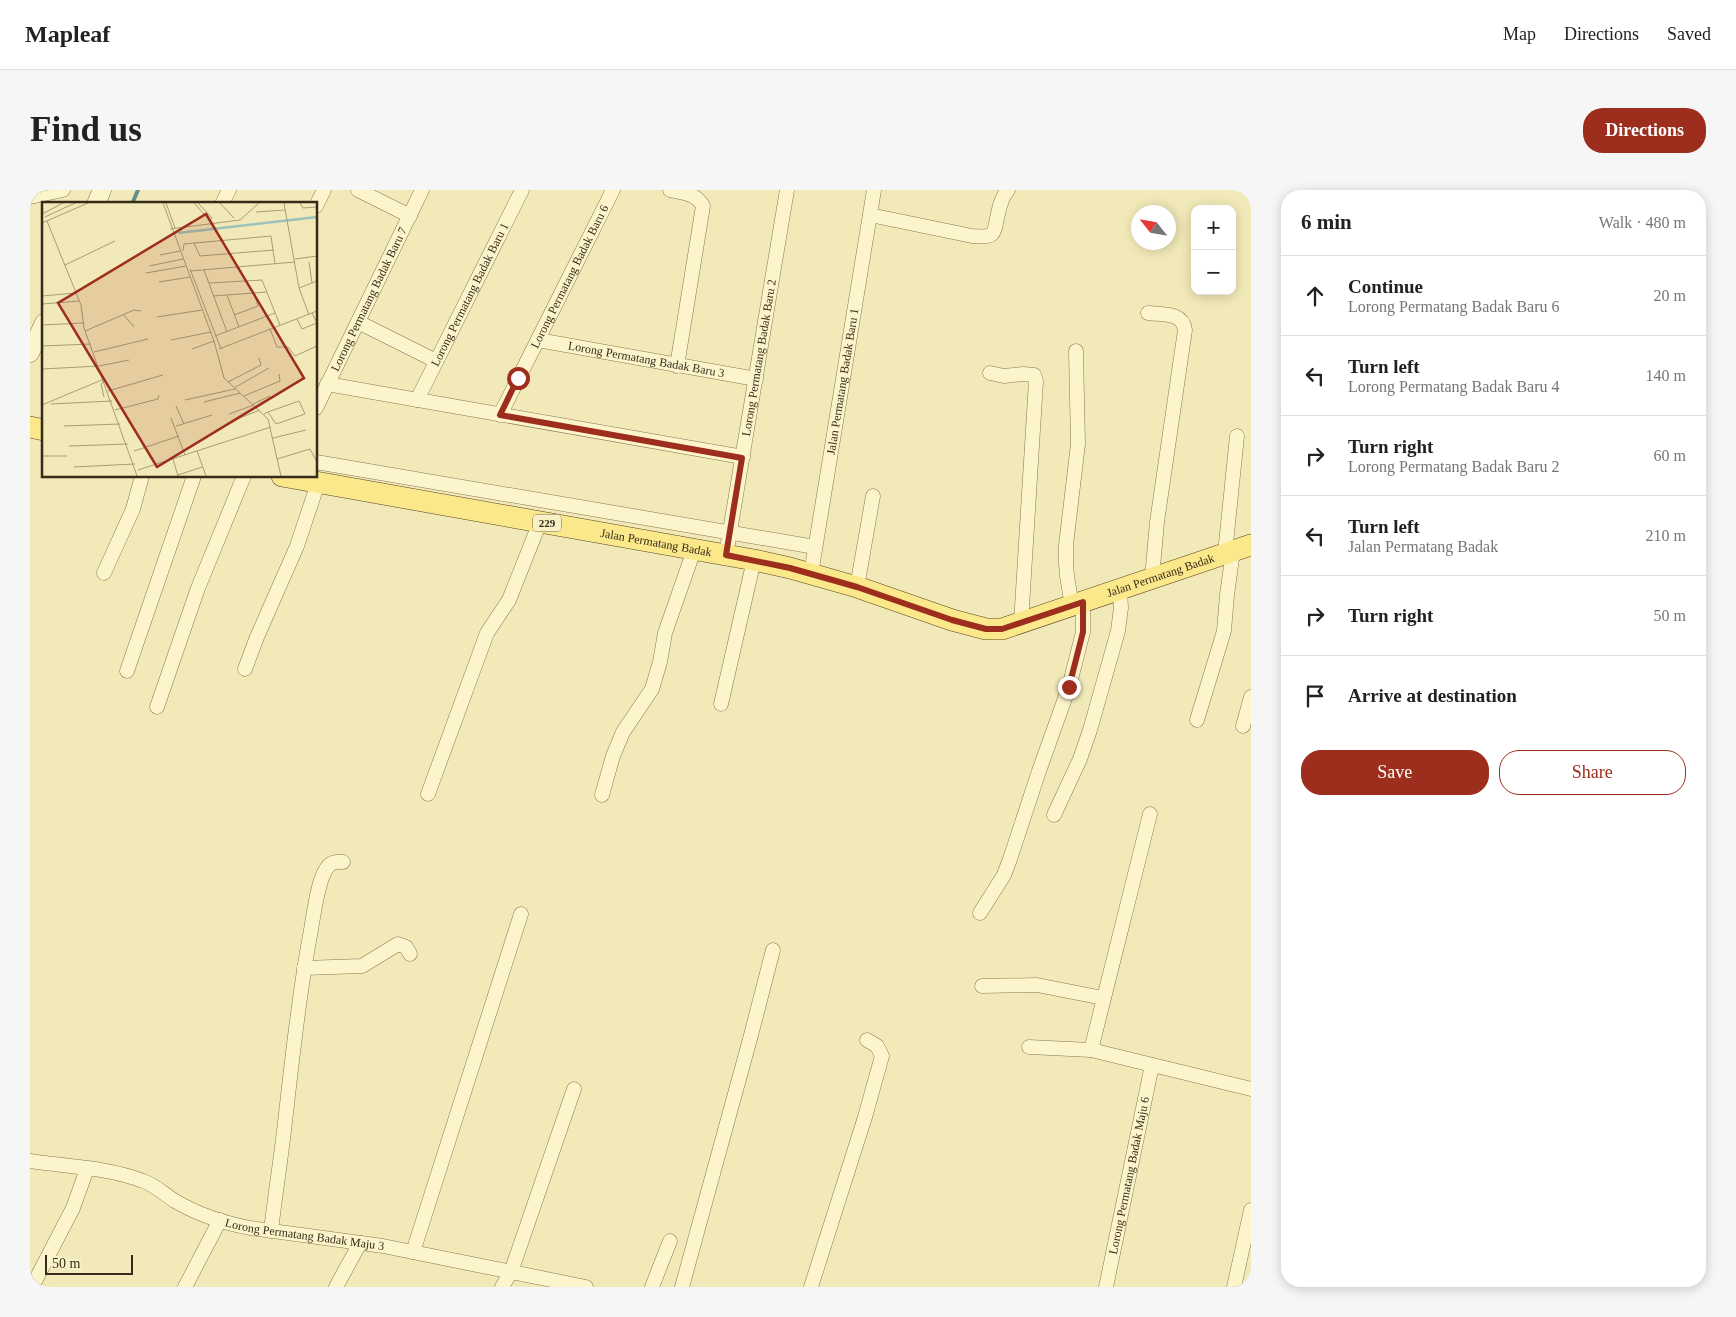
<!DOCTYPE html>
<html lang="en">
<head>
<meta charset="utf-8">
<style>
  :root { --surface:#fff; --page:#f6f6f6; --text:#222; --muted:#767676; --line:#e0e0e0; --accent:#9d2e1d }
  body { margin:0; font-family:Georgia,serif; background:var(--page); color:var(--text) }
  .controls { position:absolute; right:15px; top:15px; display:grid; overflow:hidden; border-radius:10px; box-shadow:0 2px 12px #0003 }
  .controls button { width:45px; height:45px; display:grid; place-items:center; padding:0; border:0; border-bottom:1px solid var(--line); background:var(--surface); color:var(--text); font:25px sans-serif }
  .compass { position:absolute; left:1101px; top:15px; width:45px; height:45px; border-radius:50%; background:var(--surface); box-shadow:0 2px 12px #0003; rotate:301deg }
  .scale { position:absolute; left:15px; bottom:12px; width:88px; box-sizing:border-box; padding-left:5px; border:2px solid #362b19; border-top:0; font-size:14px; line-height:18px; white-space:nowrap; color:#362b19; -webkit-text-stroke:4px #f8f1c8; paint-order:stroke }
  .stop { position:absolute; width:15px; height:15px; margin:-11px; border:4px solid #9d2e1d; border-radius:50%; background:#fff }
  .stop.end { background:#9d2e1d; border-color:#fff; box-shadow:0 1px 5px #0008 }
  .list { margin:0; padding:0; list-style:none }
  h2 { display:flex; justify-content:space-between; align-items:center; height:65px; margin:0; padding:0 20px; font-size:21px }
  h2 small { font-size:16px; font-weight:400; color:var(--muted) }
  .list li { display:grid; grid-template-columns:32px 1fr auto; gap:15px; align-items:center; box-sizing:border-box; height:80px; padding:0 20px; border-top:1px solid var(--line) }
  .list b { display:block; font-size:19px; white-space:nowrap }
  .list p { margin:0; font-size:16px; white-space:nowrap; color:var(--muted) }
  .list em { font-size:16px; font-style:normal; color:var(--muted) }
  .actions { display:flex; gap:10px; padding:15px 20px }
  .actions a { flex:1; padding:11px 0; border:1px solid var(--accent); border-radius:20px; text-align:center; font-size:18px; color:var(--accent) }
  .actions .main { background:var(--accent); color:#fff }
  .icon { flex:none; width:28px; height:28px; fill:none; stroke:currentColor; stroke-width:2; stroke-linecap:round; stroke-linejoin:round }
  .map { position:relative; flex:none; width:1221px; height:1097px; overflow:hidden; border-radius:20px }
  header { display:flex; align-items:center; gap:30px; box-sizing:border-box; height:70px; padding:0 25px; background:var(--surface); border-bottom:1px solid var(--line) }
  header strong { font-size:24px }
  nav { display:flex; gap:28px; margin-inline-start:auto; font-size:18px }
  .intro { display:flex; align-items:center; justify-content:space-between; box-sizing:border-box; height:120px; padding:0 30px }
  h1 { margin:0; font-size:35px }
  .button { padding:12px 22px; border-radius:20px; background:var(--accent); color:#fff; font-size:18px; font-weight:700 }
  main { display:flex; gap:30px; padding:0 30px }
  aside { flex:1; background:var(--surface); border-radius:20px; box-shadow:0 2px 12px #0003 }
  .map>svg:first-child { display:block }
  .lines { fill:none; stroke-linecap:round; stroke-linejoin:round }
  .stream { stroke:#658f8a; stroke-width:4 }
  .minor-casing { stroke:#897752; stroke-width:15 }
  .tertiary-casing { stroke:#897752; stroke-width:19 }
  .primary-casing { stroke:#554327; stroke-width:22 }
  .minor { stroke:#fcf5cc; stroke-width:14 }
  .tertiary { stroke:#fcf5cc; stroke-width:18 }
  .primary { stroke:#fae88a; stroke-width:21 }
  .route { stroke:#9d2e1d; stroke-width:6 }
  .labels { text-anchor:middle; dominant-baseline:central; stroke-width:4; stroke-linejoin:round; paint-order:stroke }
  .shield { fill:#f8f1c8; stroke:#70664e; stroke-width:1 }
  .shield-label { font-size:11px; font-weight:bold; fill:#362b19 }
  .street-label { font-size:12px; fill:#362b19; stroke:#f8f1c8 }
  .inset-river { fill:none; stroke:#9ec1bc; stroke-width:2.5 }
  .inset-road { fill:none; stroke:#a79d78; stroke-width:1 }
  .view { fill:#9d2e1d; fill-opacity:0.15; stroke:#9d2e1d; stroke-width:2.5 }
  .inset-edge { fill:none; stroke:#362b19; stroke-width:2.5 }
</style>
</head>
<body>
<header>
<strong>Mapleaf</strong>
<nav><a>Map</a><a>Directions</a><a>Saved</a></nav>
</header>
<div class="intro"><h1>Find us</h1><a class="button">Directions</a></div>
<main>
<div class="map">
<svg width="1221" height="1097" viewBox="0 0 1221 1097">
  <rect width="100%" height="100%" fill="#f2e9b8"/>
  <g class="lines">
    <path class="stream" d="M102,14L108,0
      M13,211L14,210"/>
    <defs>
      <g id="minor">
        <path d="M328,0L380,26"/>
        <path d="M640,0C653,3 666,3 673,16L647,176"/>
        <path d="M0,7L33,0"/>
        <path d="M192,14L199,0"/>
        <path d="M286,16L294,0"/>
        <path d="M840,25L942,46C948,46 957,48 962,44C968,38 966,13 978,0"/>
        <path d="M1118,123C1133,125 1153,122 1155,140L1127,332L1122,388"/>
        <path d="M328,132L406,171"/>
        <path id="s1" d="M508,150L726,189"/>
        <path d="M960,183L974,186L993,184L1004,185L1006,191L991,433"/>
        <path d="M297,194L713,267"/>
        <path id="s2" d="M387,210L492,0"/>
        <path id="s3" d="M286,218L392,0"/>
        <path id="s4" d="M470,225L583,0"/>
        <path d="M286,272L785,357"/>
        <path d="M1195,363L1207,246"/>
        <path id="s5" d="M696,365L757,0"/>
        <path d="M74,383L103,319L112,286"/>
        <path id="s6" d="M781,384L844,0"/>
        <path d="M827,397L843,306"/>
        <path d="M1042,416L1037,386L1036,373V355L1048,254L1046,161"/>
        <path d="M215,479L227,447L267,356L288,293"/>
        <path d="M97,481L164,286"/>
        <path d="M691,514L724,370"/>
        <path d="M127,517L168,398L214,286"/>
        <path d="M1167,530L1194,441L1197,405L1203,361"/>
        <path d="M1213,536L1221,507"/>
        <path d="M398,604L457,443L479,410L510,332"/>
        <path d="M572,605L583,566L593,542L622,499L630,472L635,443L664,360"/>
        <path d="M1024,625L1050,569L1060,540L1088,441L1091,418L1090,399"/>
        <path d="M950,723L974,685L980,669L1009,581L1039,497L1053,442V412"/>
        <path d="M274,778L332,776L368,754L376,757L380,764"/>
        <path d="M952,796L1007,795L1073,808"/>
        <path d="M999,857L1061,860L1221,899"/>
        <path d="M1061,860L1120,624"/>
        <path id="s7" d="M0,971C38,977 77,977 113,991C125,995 134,1004 145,1011C167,1024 194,1033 220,1038L353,1056L556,1097"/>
        <path d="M241,1041C245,1005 251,969 255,932C262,871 268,811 279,751C283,732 286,697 295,681C299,673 305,671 313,672"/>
        <path d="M383,1062L491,724"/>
        <path d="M2,1097L43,1018L57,979"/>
        <path d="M155,1097L190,1030"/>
        <path d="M306,1097L330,1053"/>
        <path d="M472,1097L481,1082L544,899"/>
        <path d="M622,1097L640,1051"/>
        <path d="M652,1097L720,849L743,760"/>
        <path d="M781,1097L835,927L852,866L847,856L837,850"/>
        <path id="s8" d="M1076,1097L1122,875"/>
        <path d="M1204,1097L1221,1020"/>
      </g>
      <path id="tertiary" d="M66,14L72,0
        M0,163L14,133"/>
      <g id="primary">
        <path d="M0,237L14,240"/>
        <path id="s9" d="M252,286L724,370L760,378L827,397L922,430L956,439H972L1221,355"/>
      </g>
    </defs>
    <use href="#minor" class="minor-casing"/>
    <use href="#tertiary" class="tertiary-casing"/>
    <use href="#primary" class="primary-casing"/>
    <use href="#minor" class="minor"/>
    <use href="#tertiary" class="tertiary"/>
    <use href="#primary" class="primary"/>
  </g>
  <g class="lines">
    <path class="route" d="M488,188L470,225L712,268L696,365L760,378L827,397L922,430L956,439H972L1053,412V442L1039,497"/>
  </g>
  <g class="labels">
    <rect class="shield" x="503" y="324.5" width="28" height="17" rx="4"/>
    <g class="shield-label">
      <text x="517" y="333">229</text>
    </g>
    <g class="street-label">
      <text stroke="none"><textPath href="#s4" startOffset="155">Lorong Permatang Badak Baru 6</textPath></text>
      <text stroke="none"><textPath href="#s2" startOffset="118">Lorong Permatang Badak Baru 1</textPath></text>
      <text stroke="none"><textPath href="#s3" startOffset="121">Lorong Permatang Badak Baru 7</textPath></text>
      <text stroke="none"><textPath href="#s5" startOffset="200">Lorong Permatang Badak Baru 2</textPath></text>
      <text stroke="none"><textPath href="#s1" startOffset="110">Lorong Permatang Badak Baru 3</textPath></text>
      <text stroke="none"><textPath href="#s6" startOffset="195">Jalan Permatang Badak Baru 1</textPath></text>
      <text stroke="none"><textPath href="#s9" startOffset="380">Jalan Permatang Badak</textPath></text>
      <text stroke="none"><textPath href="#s9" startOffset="905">Jalan Permatang Badak</textPath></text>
      <text stroke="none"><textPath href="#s8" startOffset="114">Lorong Permatang Badak Maju 6</textPath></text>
      <text stroke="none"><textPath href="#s7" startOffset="288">Lorong Permatang Badak Maju 3</textPath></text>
    </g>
  </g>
  <g transform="translate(12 12)">
    <rect width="275" height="275" fill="#f2e9b8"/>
    <path class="inset-river" d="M136,31L275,15"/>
    <path class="inset-road" d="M121,1L172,139L182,176L226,217L239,274M124,1L133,26M152,1L171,22M156,1L170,16L168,18M178,1L192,16M242,1L257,86L267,113M258,1L261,6L275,5M214,10L243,8M0,12L21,1M3,15L33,1M5,19L39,103L42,126L95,274M0,21L46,1M128,27L198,18L217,1M152,41L158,54L232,48M141,49L142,42L229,34L233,62M118,53L138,49M253,57L275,54M267,60L270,81M23,63L73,39M107,64L141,57M148,67L179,147M162,68L185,130M148,69L253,60M104,71L144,64M117,80L148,75M167,81L220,78L238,123M257,86L275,79M185,93L197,125M0,94L33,91M171,94L225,90M0,102L37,99M81,112L92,125M192,113L216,104L212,90M115,115L160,108M255,117L260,127L275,121L270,111M0,123L41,121M228,127L235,145H246L253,154L275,144M43,129L92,108L99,109M173,134L233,111M129,138L169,130M0,144L49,142M150,147L172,139M177,147L275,109M52,150L106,137M0,167L57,164L87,158M186,180L219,163L217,156M192,186L227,166M66,189L121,173M202,194L238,179L237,172M62,195L59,182L62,179M143,198L193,187M162,200L198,191M9,202L70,199M211,202L228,194M0,203L62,177M134,204L142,222M73,208L116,197L117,193M187,212L212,203M222,212L226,210L257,199L263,212L234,222L226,210M129,216L143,253M190,219L218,208M22,224L78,222M134,224L170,213M231,236L264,228M27,244L86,242M92,249L137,234M155,249L164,274M0,254H25M131,257L136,274M235,257L268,247L275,260M32,265L93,262M96,268L229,225M136,273L160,265"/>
    <path class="view" d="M164,12L262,176L115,265L16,101Z"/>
    <rect width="275" height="275" class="inset-edge"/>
  </g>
</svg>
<div class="controls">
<button>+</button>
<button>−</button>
</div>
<svg class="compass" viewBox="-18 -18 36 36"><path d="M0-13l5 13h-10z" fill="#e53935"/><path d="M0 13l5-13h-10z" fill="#767676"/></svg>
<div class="scale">50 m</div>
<div class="stop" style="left:488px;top:188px"></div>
<div class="stop end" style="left:1039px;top:497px"></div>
</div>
<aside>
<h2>6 min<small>Walk · 480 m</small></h2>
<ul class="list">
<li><svg class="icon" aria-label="ahead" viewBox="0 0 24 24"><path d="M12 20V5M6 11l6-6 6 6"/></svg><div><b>Continue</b><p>Lorong Permatang Badak Baru 6</p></div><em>20 m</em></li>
<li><svg class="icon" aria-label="left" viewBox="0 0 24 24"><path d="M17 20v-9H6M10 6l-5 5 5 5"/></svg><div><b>Turn left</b><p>Lorong Permatang Badak Baru 4</p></div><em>140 m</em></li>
<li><svg class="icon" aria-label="right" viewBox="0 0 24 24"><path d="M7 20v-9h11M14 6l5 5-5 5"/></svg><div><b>Turn right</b><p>Lorong Permatang Badak Baru 2</p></div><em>60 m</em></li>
<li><svg class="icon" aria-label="left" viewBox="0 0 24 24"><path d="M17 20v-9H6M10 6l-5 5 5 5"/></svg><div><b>Turn left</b><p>Jalan Permatang Badak</p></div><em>210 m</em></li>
<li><svg class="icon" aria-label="right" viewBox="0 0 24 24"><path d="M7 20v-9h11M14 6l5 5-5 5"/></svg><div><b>Turn right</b></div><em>50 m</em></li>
<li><svg class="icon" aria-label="arrive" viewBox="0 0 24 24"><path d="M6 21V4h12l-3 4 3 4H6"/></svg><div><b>Arrive at destination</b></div></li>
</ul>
<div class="actions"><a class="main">Save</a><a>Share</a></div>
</aside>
</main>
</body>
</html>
